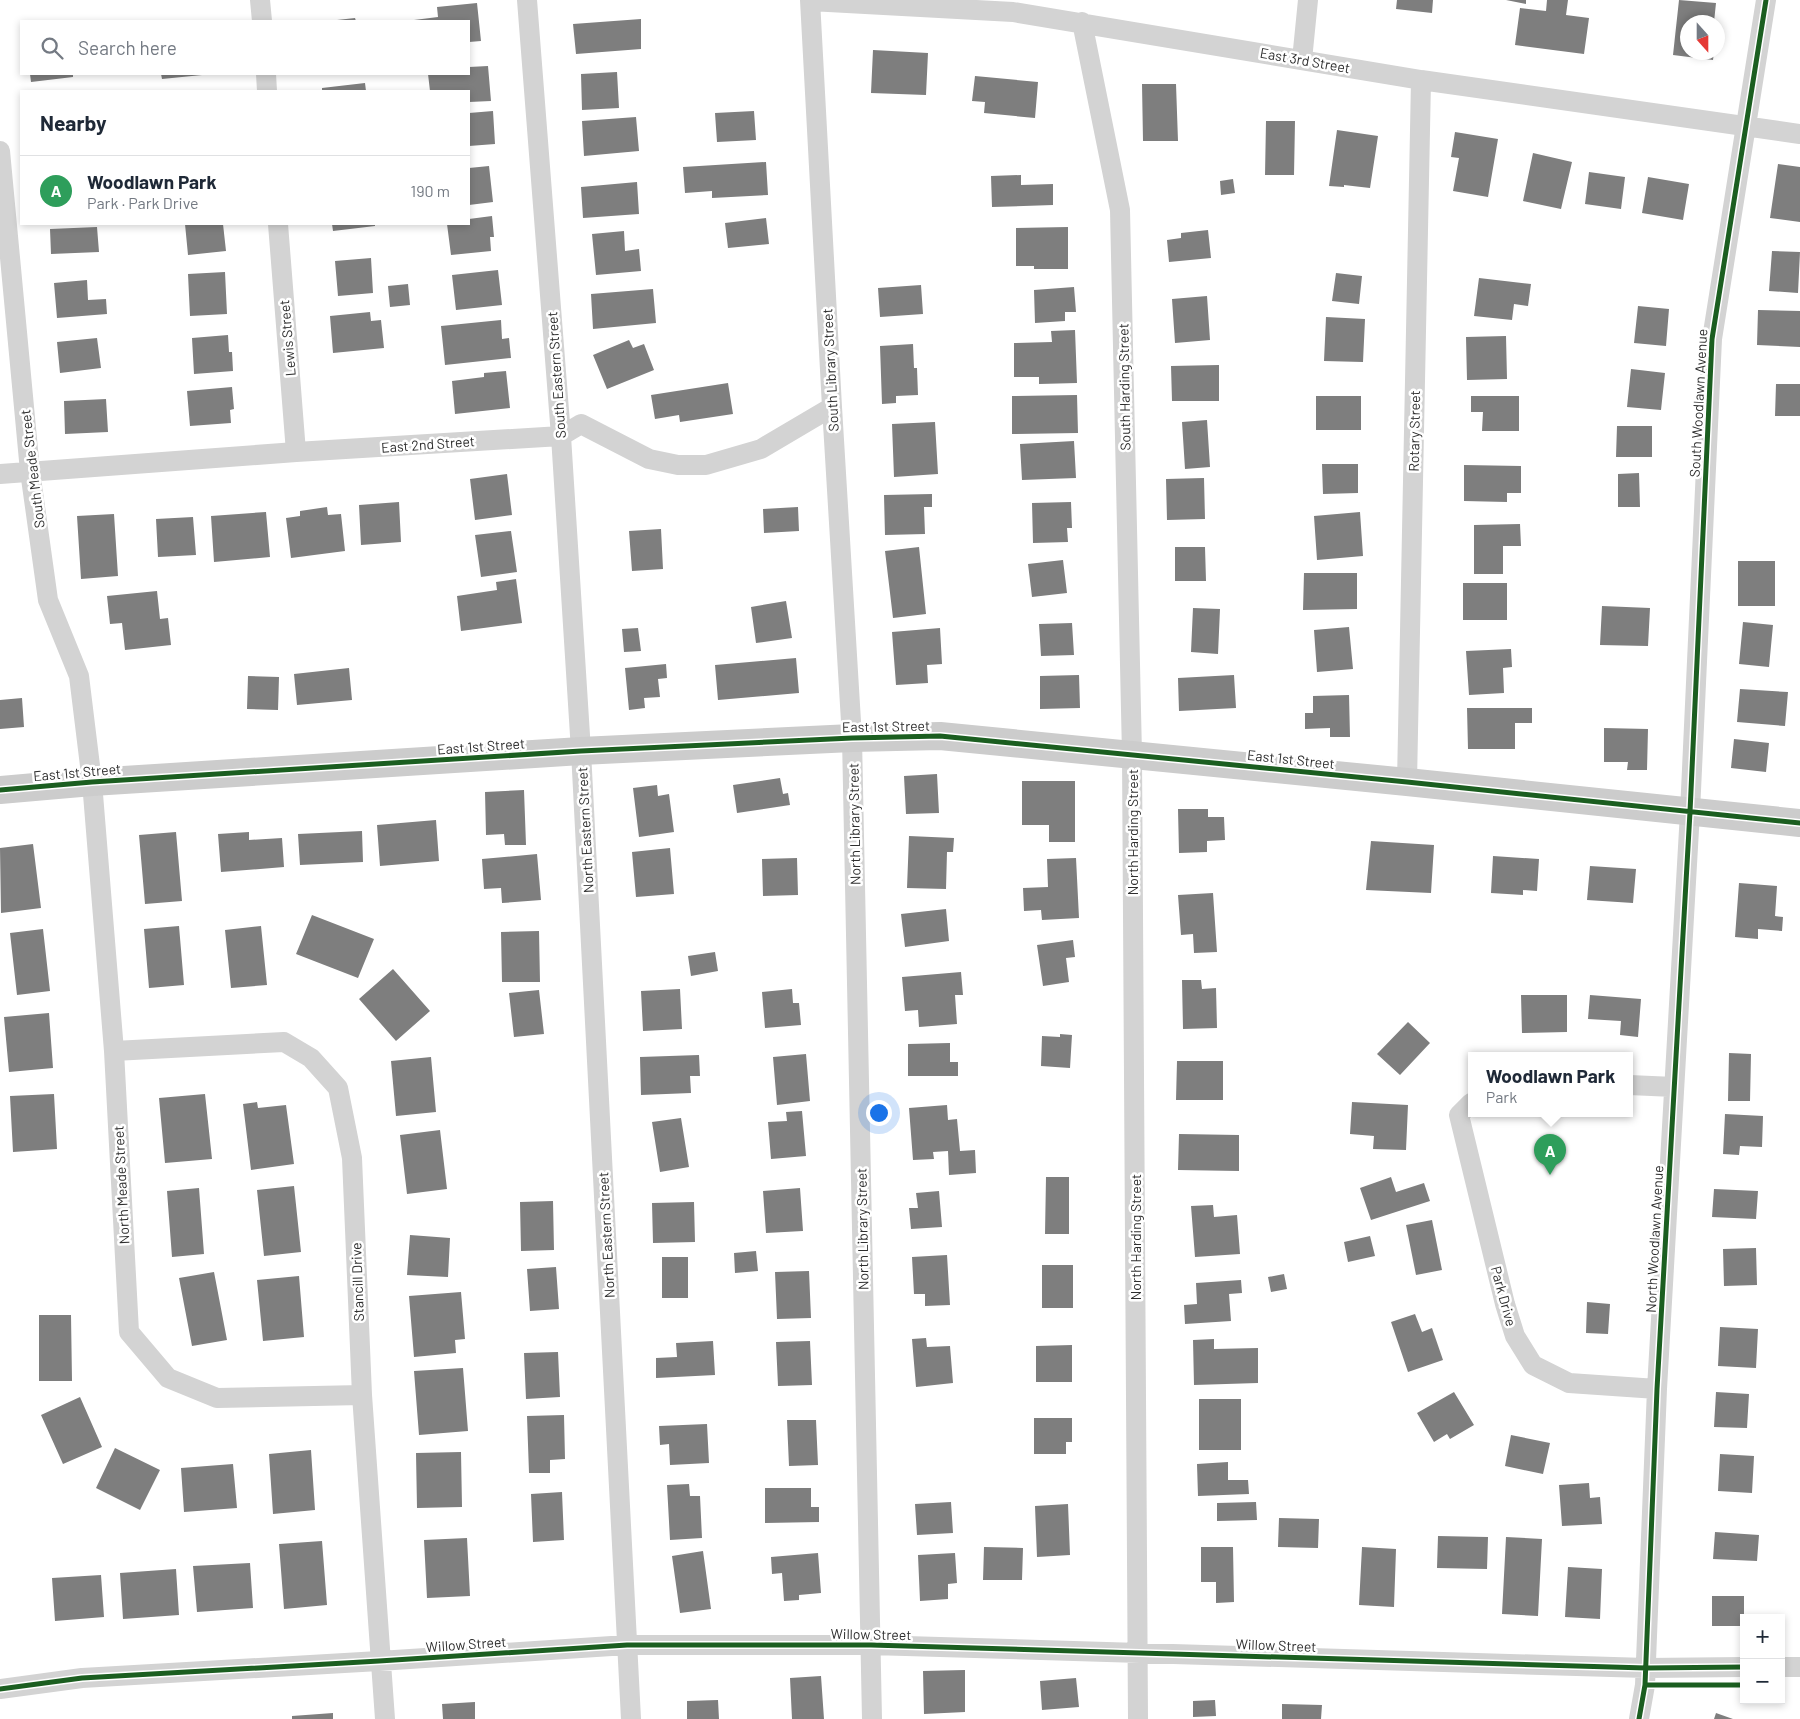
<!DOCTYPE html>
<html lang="en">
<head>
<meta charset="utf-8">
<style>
  :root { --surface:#fff; --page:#f2f2f3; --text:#1f2937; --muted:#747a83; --line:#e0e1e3; --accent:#777 }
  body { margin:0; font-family:Barlow,sans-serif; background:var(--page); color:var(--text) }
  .controls { position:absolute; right:15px; bottom:15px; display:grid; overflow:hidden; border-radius:0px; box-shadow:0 2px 8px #0003 }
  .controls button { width:45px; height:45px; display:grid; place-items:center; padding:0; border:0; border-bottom:1px solid var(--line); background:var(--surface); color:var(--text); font:25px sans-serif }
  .compass { position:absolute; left:1680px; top:15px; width:45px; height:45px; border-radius:50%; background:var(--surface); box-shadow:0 2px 8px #0003; rotate:159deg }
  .you { position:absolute; left:878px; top:1112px; width:18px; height:18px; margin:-12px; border:4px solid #fff; border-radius:50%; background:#1a73e8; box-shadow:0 0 0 8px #1a73e833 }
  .badge { display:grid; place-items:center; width:32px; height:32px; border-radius:50%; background:var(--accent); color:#fff; font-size:16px; font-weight:700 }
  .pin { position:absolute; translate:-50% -41px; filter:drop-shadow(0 1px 2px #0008) }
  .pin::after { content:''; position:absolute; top:26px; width:18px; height:15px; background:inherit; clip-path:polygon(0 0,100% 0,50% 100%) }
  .popup { position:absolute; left:1468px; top:1052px; width:165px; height:65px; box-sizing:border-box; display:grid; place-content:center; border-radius:0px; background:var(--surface); filter:drop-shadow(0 1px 4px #0005); font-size:16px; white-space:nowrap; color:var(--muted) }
  .popup b { font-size:19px; color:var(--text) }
  .popup::after { content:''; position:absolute; left:50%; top:100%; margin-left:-10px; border:10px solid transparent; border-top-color:var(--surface) }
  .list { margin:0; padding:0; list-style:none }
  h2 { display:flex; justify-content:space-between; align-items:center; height:65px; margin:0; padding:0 20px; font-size:21px }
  h2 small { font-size:16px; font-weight:400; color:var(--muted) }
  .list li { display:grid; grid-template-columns:32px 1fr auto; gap:15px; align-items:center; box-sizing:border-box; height:70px; padding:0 20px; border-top:1px solid var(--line) }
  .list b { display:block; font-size:19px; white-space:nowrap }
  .list p { margin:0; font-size:16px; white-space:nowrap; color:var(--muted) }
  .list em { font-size:16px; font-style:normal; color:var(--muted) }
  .icon { flex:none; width:28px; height:28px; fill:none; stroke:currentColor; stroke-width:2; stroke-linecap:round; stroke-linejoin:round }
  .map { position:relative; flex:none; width:1800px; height:1719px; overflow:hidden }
  .search { position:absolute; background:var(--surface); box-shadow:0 2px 8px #0003; left:20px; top:20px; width:450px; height:55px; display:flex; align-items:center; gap:12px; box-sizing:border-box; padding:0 18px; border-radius:0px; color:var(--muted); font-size:19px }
  .panel { position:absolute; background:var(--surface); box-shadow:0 2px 8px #0003; left:20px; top:90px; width:450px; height:135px; border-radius:0px }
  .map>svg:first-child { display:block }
  .building { fill:#7e7e7e }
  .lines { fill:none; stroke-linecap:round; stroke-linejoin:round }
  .street { stroke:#d3d3d3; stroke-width:20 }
  .secondary { stroke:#ccc; stroke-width:28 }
  .cycleway-casing { stroke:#fff; stroke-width:8 }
  .cycleway { stroke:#1b5e20; stroke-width:5 }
  .labels { text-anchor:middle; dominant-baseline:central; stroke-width:5; stroke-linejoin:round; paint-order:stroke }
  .street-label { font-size:14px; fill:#2e2e2e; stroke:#fff }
</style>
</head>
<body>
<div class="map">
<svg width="1800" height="1719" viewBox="0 0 1800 1719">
  <rect width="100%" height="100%" fill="#fff"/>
  <path class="building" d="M1397,0H1433L1432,13L1396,9Z
    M1506,0H1526V4Z
    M1547,0H1568L1566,15L1589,18L1584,54L1515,45L1520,8L1546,11Z
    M1679,0L1716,3L1714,22H1688V52H1714L1713,60L1673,55Z
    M477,3L481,41L469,42V21H414V20L438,17L437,7Z
    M355,18L356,21H337V20Z
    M641,19V49L576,54L573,24Z
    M873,50L928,53L926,95L871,93Z
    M488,66L491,101L469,102V91H430L428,74H469V67Z
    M617,72L619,108L582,110L581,74Z
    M30,74H73V77L31,82Z
    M161,74H202V75L162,79Z
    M975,76L1038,82L1035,118L984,113L985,102L972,101Z
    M365,83L366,91H322V88Z
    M1142,84H1176L1178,141H1143Z
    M493,111L495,144L469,146V113Z
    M754,111L756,140L717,142L715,113Z
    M636,117L639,151L584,156L582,121Z
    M1266,121H1295L1294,175H1265Z
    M1337,130L1378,136L1370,188L1344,185V187L1329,186Z
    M1455,132L1498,139L1488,197L1453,191L1459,158L1451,157Z
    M1533,153L1572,162L1561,209L1523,201Z
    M766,162L768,195L712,198V191L685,193L683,167Z
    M1778,164L1800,167V222L1770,218Z
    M489,166L493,202L469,205V168Z
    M1589,172L1625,177L1621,209L1585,204Z
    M1021,175V185L1053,184V205L992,207L991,176Z
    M1648,177L1689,184L1683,220L1642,213Z
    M1233,179L1235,193L1221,195L1220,181Z
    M637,182L639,214L583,218L581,187Z
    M492,216L494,237H490L491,251L451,255L447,224H469V219Z
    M766,218L769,244L728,248L725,223Z
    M185,224H223L226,251L188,255Z
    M332,224H375V226L333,231Z
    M97,227L99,252L51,254L50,229Z
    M1068,227V269H1034V266H1016V228Z
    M1208,230L1211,258L1169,262L1167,240L1181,238V233Z
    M624,231L625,251L639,249L641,271L596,275L592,234Z
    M1772,251L1800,252L1798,293L1769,291Z
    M371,258L373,293L338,296L335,261Z
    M498,270L502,305L456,310L452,275Z
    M225,272L227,314L190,316L188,274Z
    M1336,273L1362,276L1359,304L1332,301Z
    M1479,278L1531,284L1528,306L1514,304L1512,320L1474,316Z
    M87,280L88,300L106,299L107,314L57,318L54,283Z
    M408,284L410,305L390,307L388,286Z
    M921,285L923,314L880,317L878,288Z
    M1074,287L1076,312H1065V321L1035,323L1034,290Z
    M653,289L656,323L593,329L591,294Z
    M1207,296L1210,340L1175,343L1172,299Z
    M1638,306L1669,309L1666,346L1634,343Z
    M1758,310L1800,311V347L1757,345Z
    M370,312L371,321L381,320L384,348L333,353L330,316Z
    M1326,317L1365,319L1363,362L1324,361Z
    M501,320L502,339L509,338L511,358L445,365L441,326Z
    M1075,330L1077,383L1039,384V377H1014V343L1052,342L1051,331Z
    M228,335L229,352H232L233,371L194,374L192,338Z
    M1506,336L1507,379L1467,380L1466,337Z
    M97,338L101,368L60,373L57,342Z
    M629,340L633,348L644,344L654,370L607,389L593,355Z
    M913,344L914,368H917L918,395L896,396V403L882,404L880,346Z
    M1219,365V401H1172L1171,366Z
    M1631,369L1665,373L1661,410L1627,407Z
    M506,371L510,408L455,414L452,381L484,377V373Z
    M728,383L733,414L680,422L679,415L655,419L651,395Z
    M1776,384H1800V416H1775Z
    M232,387L234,409L230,410L231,423L190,426L187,391Z
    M1077,395L1078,433L1012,434V396Z
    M1316,396H1361V430H1316Z
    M1471,396H1519V431H1482L1483,412H1471Z
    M106,399L108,432L65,434L64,401Z
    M1207,420L1210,467L1185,469L1182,422Z
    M935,422L938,474L894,477L892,424Z
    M1617,426H1652V457H1616Z
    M1074,441L1076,478L1022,480L1020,444Z
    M1322,464H1358V493L1323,494Z
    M1464,465L1521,466V493H1507V502L1464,501Z
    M1639,473L1640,507H1618V474Z
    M507,474L512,515L475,520L470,479Z
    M1204,478L1205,519L1167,520L1166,479Z
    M932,494V507H924L925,534L885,535L884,495Z
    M399,502L401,542L361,545L359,505Z
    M1071,502L1072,528H1067L1068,542L1033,543L1032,503Z
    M327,507L328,515L341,514L345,551L291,558L286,518L300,516V511Z
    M798,507L799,531L764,533L763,509Z
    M266,512L270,557L214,562L211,516Z
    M1360,512L1363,556L1317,560L1314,516Z
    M114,514L118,576L81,579L77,516Z
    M193,517L196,555L158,557L156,519Z
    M1520,524L1521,546H1503V574H1474V525Z
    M661,529L663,569L632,571L629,531Z
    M511,531L517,572L481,577L475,535Z
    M919,547L926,614L893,618L885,551Z
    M1175,547H1205L1206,581H1175Z
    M1063,560L1067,593L1032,597L1028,564Z
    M1738,561H1775V606H1738Z
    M1304,573H1357V609L1303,610Z
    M516,579L522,623L461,631L457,596L497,590L496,582Z
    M1463,583H1507V620H1463Z
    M157,591L160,619L168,618L171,645L125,650L122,623L110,624L107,596Z
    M786,601L792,638L756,643L751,607Z
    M1602,606L1650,608L1648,646L1600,645Z
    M1193,608L1220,609L1218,654L1191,652Z
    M1743,622L1773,625L1769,667L1739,664Z
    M1072,623L1074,655L1041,656L1039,624Z
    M1349,627L1353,669L1317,672L1314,630Z
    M638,628L641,651L624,652L622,629Z
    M940,628L942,664L927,665L928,683L896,685L892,632Z
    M1511,649L1512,667L1503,668L1504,693L1469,695L1466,651Z
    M796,658L799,693L718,700L715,665Z
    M666,664L667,678L658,679L660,697L644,698L645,708L629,710L625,668Z
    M349,668L352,700L297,705L294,674Z
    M1079,675L1080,708L1040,709V676Z
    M1234,675L1236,708L1179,711L1178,678Z
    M248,676L279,677L278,710L247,709Z
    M1740,689L1788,692L1785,726L1737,722Z
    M1349,695L1350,737H1330V728L1305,729V713H1313V696Z
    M22,698L24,727L0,729V700Z
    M1467,708H1532V723H1515V749H1468Z
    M1604,728L1648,729L1647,770H1627L1628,762H1604Z
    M1734,739L1769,743L1766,772L1731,768Z
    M937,774L939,813L906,814L904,776Z
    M780,778L783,794L788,793L790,805L737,813L733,785Z
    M1022,781H1075V842H1049V825H1022Z
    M657,785L658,796L669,794L674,832L639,837L633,788Z
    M524,790L526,845H505L504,834L486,835L485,792Z
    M1178,809H1208V817H1224L1225,840L1207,841V852L1179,853Z
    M436,820L439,861L380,866L377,825Z
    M362,831L363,862L300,865L298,834Z
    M176,832L182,901L145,904L139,835Z
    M249,832V840L282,838L284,867L221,872L218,834Z
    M909,836L954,838L953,852H947L946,889L907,888Z
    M1371,841L1434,845L1431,893L1366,890Z
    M33,844L41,908L1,913L0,848Z
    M670,848L674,894L636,897L632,852Z
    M537,854L541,900L502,903L501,888L484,889L482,859Z
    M1493,856L1539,859L1537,891L1523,890V895L1491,893Z
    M797,858L798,895L763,896L762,859Z
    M1076,858L1079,918L1042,920L1041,910L1024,911L1023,888L1048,887L1047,859Z
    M1590,866L1636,869L1633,903L1587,900Z
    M1739,883L1777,886L1775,916L1783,917L1782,931L1758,929V939L1735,937Z
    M1213,893L1217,952L1194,953L1193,934L1181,935L1178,895Z
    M946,909L949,941L905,947L901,914Z
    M312,915L374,939L358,978L296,954Z
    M179,926L184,985L149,988L144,929Z
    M261,926L267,985L231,988L225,930Z
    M43,929L50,991L17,995L10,933Z
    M539,931L540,982H502L501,932Z
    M1073,940L1075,957L1066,958L1069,982L1043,986L1037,945Z
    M715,952L718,971L691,976L688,956Z
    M393,969L430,1011L396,1041L359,999Z
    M961,972L963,995H955L957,1024L919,1027L918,1010L905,1011L902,977Z
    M1182,980H1201L1202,989L1216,988L1217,1028L1183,1029Z
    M680,989L682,1029L643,1031L641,991Z
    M792,989L793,1003H799L801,1025L765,1028L762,992Z
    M539,990L544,1034L514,1037L509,993Z
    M1521,995H1567V1032L1522,1033Z
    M1590,995L1641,999L1638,1037L1620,1035L1621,1021L1588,1019Z
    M49,1013L53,1068L9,1072L4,1017Z
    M1408,1022L1430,1043L1400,1075L1377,1054Z
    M1060,1034L1072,1035L1070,1068L1041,1066L1042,1036L1060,1037Z
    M950,1043V1062H958V1076H908V1044Z
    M1729,1053L1751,1054L1750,1101H1728Z
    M806,1054L810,1101L777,1105L773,1057Z
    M699,1055L700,1076H690L691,1093L641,1095L640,1057Z
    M431,1057L436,1112L396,1116L391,1061Z
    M1177,1061H1223V1100H1176Z
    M54,1094L57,1149L13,1152L10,1096Z
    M205,1094L212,1159L165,1163L159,1098Z
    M257,1102L258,1108L286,1105L294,1164L251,1170L243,1104Z
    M1352,1102L1408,1105L1406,1150L1373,1149L1374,1136L1350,1134Z
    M947,1105L948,1120L957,1119L960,1151L975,1150L976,1173L949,1175L948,1151L933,1152L934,1159L913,1160L909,1108Z
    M802,1111L806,1156L771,1159L768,1122L787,1121L786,1112Z
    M1725,1114L1763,1116L1762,1147L1740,1146L1739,1155L1723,1154Z
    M681,1118L689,1167L660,1172L652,1122Z
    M440,1130L447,1189L407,1194L400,1135Z
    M1179,1134L1239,1135V1171L1178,1170Z
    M1046,1177H1069V1234H1045Z
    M1391,1177L1396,1192L1424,1183L1430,1201L1371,1220L1360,1188Z
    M294,1186L301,1252L264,1256L257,1190Z
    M199,1188L204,1254L172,1257L167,1191Z
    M800,1188L803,1231L766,1233L763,1191Z
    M1714,1189L1758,1191L1756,1219L1712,1217Z
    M939,1191L942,1227L911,1229L909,1208H918L916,1193Z
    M553,1201L554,1250L521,1251L520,1202Z
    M694,1202L695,1242L653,1243L652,1203Z
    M1213,1205L1214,1217L1237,1215L1240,1254L1195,1257L1191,1206Z
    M1432,1220L1442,1270L1416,1275L1406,1225Z
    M410,1235L450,1238L448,1277L407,1275Z
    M1370,1236L1375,1256L1348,1262L1344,1242Z
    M1756,1248L1757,1285L1724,1286L1723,1249Z
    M756,1251L758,1271L735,1273L734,1253Z
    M947,1255L950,1305L925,1306V1294H914L912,1257Z
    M662,1257H688V1298H662Z
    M1042,1265H1073V1308H1042Z
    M556,1267L559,1309L530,1311L527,1269Z
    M809,1271L811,1318L777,1319L775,1272Z
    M214,1272L227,1340L192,1346L179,1278Z
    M1284,1274L1287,1289L1271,1292L1268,1277Z
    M299,1276L304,1337L263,1341L257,1280Z
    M1241,1280L1242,1293L1229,1294L1231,1321L1185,1324L1184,1305L1197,1304L1196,1283Z
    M461,1292L465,1339L455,1340L456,1353L414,1357L409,1296Z
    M1587,1302L1610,1304L1608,1334L1586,1333Z
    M1415,1314L1422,1332L1432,1328L1443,1360L1408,1372L1391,1322Z
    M39,1315H71L72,1381H39Z
    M1720,1327L1758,1329L1756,1368L1718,1366Z
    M926,1338L927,1347L950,1346L953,1383L916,1387L912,1339Z
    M1214,1339V1349L1258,1348V1383L1194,1385L1193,1340Z
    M713,1341L715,1375L656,1378V1358L677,1357L676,1343Z
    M810,1341L812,1385L778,1386L776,1342Z
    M1072,1345V1382H1036V1346Z
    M558,1352L560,1397L526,1399L524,1353Z
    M463,1368L468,1431L419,1435L414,1371Z
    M1454,1392L1474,1425L1450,1439L1447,1434L1434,1442L1417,1413Z
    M1716,1392L1749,1394L1747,1428L1714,1427Z
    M80,1397L102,1447L63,1464L41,1415Z
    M1199,1399H1241V1450H1199Z
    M564,1415L565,1459L550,1460V1473H529L527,1416Z
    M1034,1418H1072V1442H1066V1454H1034Z
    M787,1420H816L818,1465L789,1466Z
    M707,1424L709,1463L670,1465L669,1444L660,1445L659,1426Z
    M1511,1435L1550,1443L1543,1474L1505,1466Z
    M115,1448L160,1470L140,1510L96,1488Z
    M311,1450L315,1510L273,1514L269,1454Z
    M461,1452L462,1507L417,1508L416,1453Z
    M1720,1454L1754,1456L1752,1493L1718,1491Z
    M1228,1462V1480H1248L1249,1494L1198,1496L1197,1464Z
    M233,1464L237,1508L184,1512L181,1468Z
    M1589,1483L1590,1498L1600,1497L1602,1524L1562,1526L1559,1485Z
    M689,1484L690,1496H700L702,1538L670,1540L667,1485Z
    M765,1488H811V1507H819V1522L765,1523Z
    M562,1492L564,1540L533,1542L531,1494Z
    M951,1502L953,1533L917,1535L915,1504Z
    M1256,1502L1257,1520L1217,1521V1503Z
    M1068,1504L1070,1555L1037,1557L1035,1506Z
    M1279,1518L1319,1519L1318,1548L1278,1547Z
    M1715,1532L1759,1535L1757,1561L1713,1559Z
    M1438,1536L1488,1537L1487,1569L1437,1568Z
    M1506,1537L1542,1539L1538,1616L1502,1614Z
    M467,1538L470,1596L427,1598L424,1540Z
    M322,1541L327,1605L284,1609L279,1544Z
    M984,1547L1023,1548L1022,1580H983Z
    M1201,1547H1233L1234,1602L1216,1603V1582H1201Z
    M1362,1547L1396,1549L1394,1607L1359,1605Z
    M703,1551L711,1609L680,1613L672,1556Z
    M818,1553L821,1593L799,1595V1600L784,1601L782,1573L772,1574L771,1557Z
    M955,1553L957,1583L948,1584V1599L920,1601L918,1555Z
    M250,1563L253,1608L197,1612L193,1566Z
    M1568,1567L1602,1569L1600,1619L1565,1617Z
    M176,1569L179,1615L123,1619L120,1573Z
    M101,1575L104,1617L55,1621L52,1578Z
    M1712,1596H1744V1626H1712Z
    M965,1670V1712L924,1714L923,1671Z
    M821,1676L824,1719H792L790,1678Z
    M1076,1678L1079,1707L1042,1710L1040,1681Z
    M718,1700L719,1719H687V1701Z
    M1215,1700L1216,1716L1193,1717V1701Z
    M475,1702V1719H443L442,1704Z
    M1282,1704L1322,1705L1321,1719H1282Z
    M333,1713V1719H292V1716Z
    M1716,1713L1733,1719H1714Z"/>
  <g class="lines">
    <path class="street" d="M260,0L262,21
      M527,0L561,436L581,751L631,1719
      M810,0L832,407L852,738L872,1719
      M810,1L1013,12L1421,80L1800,134
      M1082,22L1120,210L1132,755L1138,1719
      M1302,60L1308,0
      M266,74L267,91
      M0,151L30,471L48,600L79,676L92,782L114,1051L129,1332L168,1378L217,1398L362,1395
      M278,224L296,452
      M0,474L296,452L561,436L581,424L649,459L678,465H706L761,449L832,407
      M1407,782L1421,80
      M114,1051L284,1042L311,1058L338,1088L352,1158L362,1395L385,1719
      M1629,1085L1674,1087
      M1471,1103L1459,1115L1505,1304L1515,1336L1533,1365L1569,1383L1657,1389
      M1781,1667H1800
      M0,1689L82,1678L379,1661L627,1645H871L1646,1668L1744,1667
      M1639,1719L1645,1685L1657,1389L1690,812L1712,339L1766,0"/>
    <path class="secondary" d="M0,790L92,782L581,751L852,738L940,736L1407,782L1800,823"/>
    <defs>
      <path id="cycleway" d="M0,790L92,782L581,751L852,738L940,736L1407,782L1800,823
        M1645,1685H1744
        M0,1689L82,1678L379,1661L627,1645H871L1646,1668L1744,1667
        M1639,1719L1645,1685L1657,1389L1690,812L1712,339L1766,0"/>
    </defs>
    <use href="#cycleway" class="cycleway-casing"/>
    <use href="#cycleway" class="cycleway"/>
  </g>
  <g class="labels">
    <g class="street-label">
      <text transform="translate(1305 60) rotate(10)">East 3rd Street</text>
      <text transform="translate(287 338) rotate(-95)">Lewis Street</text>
      <text transform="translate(830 370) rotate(-93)">South Library Street</text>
      <text transform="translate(556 375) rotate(-94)">South Eastern Street</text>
      <text transform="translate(1124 387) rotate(-91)">South Harding Street</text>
      <text transform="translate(1698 403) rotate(-87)">South Woodlawn Avenue</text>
      <text transform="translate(1414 431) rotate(-89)">Rotary Street</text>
      <text transform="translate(428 444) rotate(-4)">East 2nd Street</text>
      <text transform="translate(32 469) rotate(-97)">South Meade Street</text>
      <text transform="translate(886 726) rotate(-1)">East 1st Street</text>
      <text transform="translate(481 746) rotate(-4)">East 1st Street</text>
      <text transform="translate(1291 759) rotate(6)">East 1st Street</text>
      <text transform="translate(77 772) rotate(-5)">East 1st Street</text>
      <text transform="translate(854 824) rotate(-91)">North Library Street</text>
      <text transform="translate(585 830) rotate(-93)">North Eastern Street</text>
      <text transform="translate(1132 832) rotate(-90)">North Harding Street</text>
      <text transform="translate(121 1185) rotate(-93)">North Meade Street</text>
      <text transform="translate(862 1229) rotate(-91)">North Library Street</text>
      <text transform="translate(606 1235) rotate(-93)">North Eastern Street</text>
      <text transform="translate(1135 1237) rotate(-90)">North Harding Street</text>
      <text transform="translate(1654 1239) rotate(-87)">North Woodlawn Avenue</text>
      <text transform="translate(357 1282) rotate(-92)">Stancill Drive</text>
      <text transform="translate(1504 1296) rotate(75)">Park Drive</text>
      <text transform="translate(871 1634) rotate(1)">Willow Street</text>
      <text transform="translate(466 1644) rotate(-4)">Willow Street</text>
      <text transform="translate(1276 1645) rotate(2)">Willow Street</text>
    </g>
  </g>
</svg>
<div class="controls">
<button>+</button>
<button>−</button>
</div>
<svg class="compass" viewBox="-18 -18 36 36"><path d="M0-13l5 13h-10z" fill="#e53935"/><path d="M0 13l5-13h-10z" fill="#747a83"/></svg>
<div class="you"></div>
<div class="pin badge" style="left:1550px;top:1175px;background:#2e9e5b">A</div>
<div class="popup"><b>Woodlawn Park</b>Park</div>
<div class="search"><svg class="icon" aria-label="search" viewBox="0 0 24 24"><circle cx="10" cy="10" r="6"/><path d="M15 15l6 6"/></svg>Search here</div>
<section class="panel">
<h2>Nearby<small></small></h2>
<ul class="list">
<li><span class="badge" style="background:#2e9e5b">A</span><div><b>Woodlawn Park</b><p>Park · Park Drive</p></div><em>190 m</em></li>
</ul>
</section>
</div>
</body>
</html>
